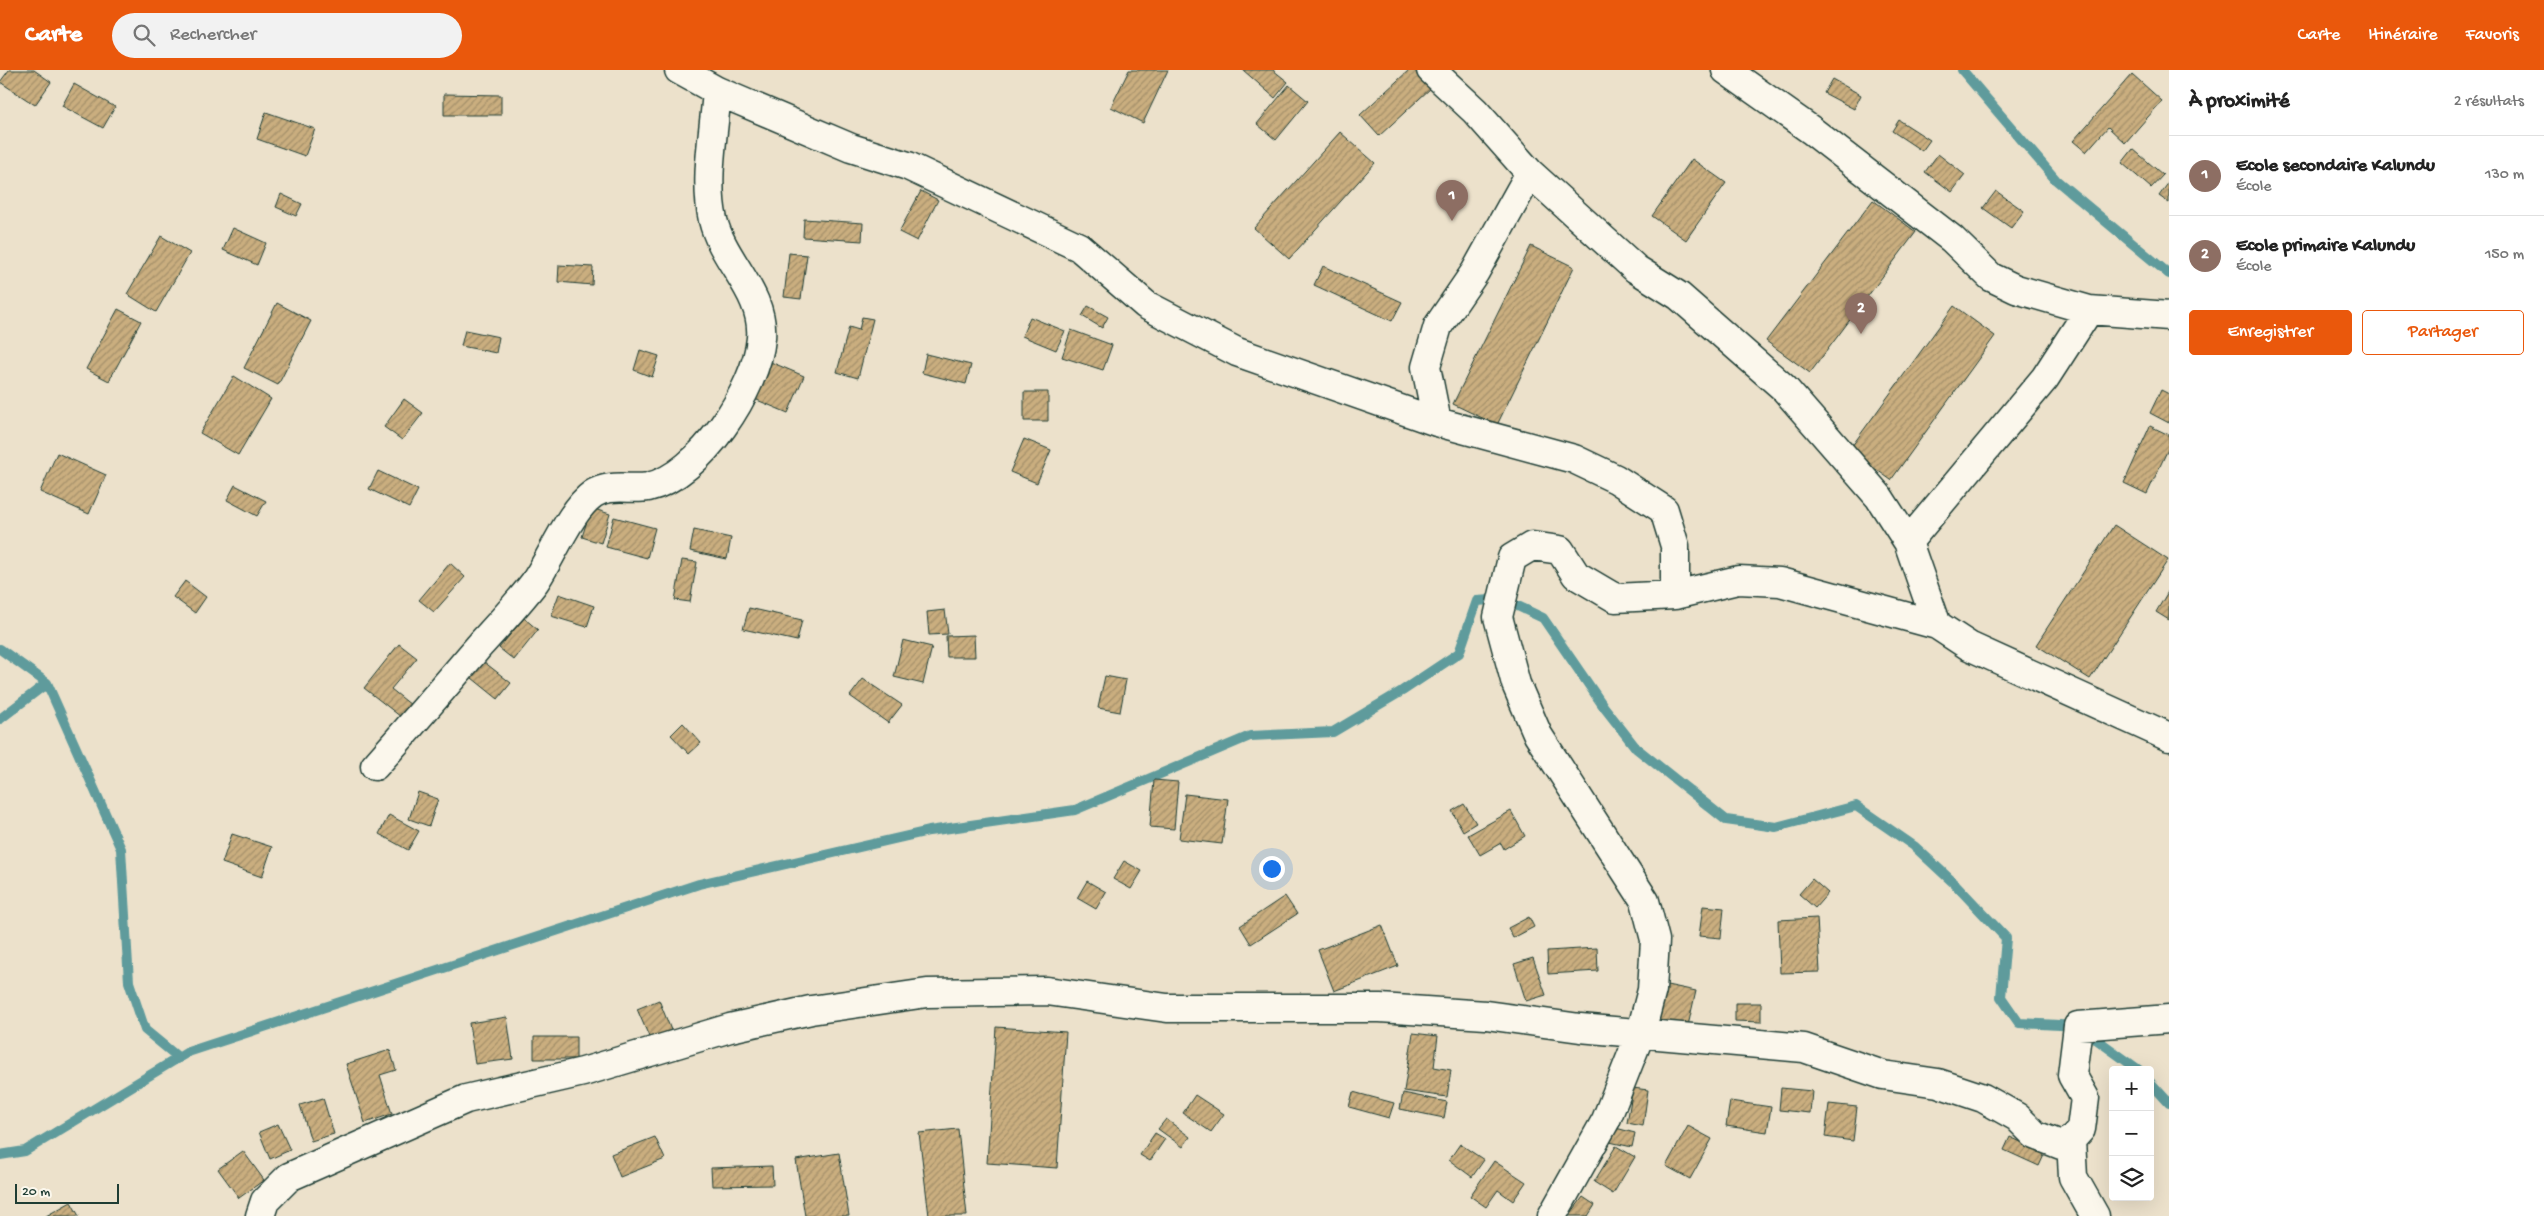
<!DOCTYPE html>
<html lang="fr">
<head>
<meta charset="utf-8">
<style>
  :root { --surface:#fff; --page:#f2f2f2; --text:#222; --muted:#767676; --line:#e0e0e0; --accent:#ea580c }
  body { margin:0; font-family:"Gochi Hand",sans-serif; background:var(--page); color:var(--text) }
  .controls { position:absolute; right:15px; bottom:15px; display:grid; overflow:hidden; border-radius:5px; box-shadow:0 5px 20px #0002 }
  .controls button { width:45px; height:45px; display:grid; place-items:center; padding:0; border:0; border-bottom:1px solid var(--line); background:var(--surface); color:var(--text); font:25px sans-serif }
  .scale { position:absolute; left:15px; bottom:12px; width:104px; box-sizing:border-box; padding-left:5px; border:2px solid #1f3d34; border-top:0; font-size:14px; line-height:18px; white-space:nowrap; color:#1f3d34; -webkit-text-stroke:4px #fbf7ec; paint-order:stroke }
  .you { position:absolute; left:1271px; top:798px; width:18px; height:18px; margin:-12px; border:4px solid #fff; border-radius:50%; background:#1a73e8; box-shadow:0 0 0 8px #1a73e833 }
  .badge { display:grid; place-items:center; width:32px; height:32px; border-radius:50%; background:var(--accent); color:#fff; font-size:16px; font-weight:700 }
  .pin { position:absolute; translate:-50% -41px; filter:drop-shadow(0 1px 2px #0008) }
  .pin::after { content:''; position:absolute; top:26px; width:18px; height:15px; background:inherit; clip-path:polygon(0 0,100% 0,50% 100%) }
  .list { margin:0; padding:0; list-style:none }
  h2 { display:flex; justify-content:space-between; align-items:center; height:65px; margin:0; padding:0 20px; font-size:21px }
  h2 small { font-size:16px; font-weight:400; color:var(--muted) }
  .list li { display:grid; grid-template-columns:32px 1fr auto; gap:15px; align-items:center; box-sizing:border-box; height:80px; padding:0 20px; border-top:1px solid var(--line) }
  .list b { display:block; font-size:19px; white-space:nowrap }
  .list p { margin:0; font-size:16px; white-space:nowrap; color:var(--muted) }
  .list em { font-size:16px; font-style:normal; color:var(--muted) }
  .actions { display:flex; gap:10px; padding:15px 20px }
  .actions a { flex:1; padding:11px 0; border:1px solid var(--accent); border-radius:5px; text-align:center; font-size:18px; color:var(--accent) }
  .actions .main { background:var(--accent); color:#fff }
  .icon { flex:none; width:28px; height:28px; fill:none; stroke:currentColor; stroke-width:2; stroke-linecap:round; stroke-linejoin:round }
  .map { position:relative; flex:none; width:2169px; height:1146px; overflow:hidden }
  header { display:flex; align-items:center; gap:30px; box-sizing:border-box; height:70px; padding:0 25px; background:var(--accent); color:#fff }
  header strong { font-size:24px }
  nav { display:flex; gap:28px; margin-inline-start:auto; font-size:18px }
  .search { width:350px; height:45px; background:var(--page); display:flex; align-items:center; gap:12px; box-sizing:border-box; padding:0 18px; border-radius:28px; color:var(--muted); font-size:19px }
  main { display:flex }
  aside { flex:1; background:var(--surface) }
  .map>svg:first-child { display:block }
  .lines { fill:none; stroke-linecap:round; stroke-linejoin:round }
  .stream { stroke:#5e9b9c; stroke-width:10 }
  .building { fill:url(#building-hatch); stroke:#1f3d34 }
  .street-casing { stroke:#1f3d34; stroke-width:31 }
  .street { stroke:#fbf7ec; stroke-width:28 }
</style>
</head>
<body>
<header>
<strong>Carte</strong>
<div class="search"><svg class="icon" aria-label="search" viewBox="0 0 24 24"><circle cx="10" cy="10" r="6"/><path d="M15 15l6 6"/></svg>Rechercher</div>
<nav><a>Carte</a><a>Itinéraire</a><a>Favoris</a></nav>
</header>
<main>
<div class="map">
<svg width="2169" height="1146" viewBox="0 0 2169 1146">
  <defs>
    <pattern id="building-hatch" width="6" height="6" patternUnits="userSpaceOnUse" patternTransform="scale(1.25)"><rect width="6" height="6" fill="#caae7f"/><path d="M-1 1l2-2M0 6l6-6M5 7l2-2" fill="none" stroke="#a38f69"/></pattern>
  </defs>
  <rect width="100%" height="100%" fill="#ece1cb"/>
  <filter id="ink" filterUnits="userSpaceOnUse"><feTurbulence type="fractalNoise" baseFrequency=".02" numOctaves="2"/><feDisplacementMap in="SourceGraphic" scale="10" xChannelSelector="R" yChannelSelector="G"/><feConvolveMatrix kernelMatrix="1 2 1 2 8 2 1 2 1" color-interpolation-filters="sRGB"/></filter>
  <g filter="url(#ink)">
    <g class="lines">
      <path class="stream" d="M1962,0L2056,110L2169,204
        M0,579L47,613L121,779L129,912L145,960L179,988
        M0,649L47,613
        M2150,1012L2169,1033
        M0,1085L25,1081L188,982L699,814L929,761L1075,740L1250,666L1333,662L1402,621L1459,583L1477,531L1503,529L1543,548L1604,637L1636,678L1726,750L1776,757L1856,736L1914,776L1955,814L2006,868L2001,927L2019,953L2078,956L2139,1000"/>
    </g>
    <path class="building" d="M9,0H34L51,12L35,35L0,12Z
      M1129,0H1168L1143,53L1111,37Z
      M1243,0H1273L1288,12L1275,28Z
      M1409,0H1415L1431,18L1379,66L1360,45Z
      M2132,4L2162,31L2125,73L2108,57L2086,82L2073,71Z
      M1832,9L1861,25L1854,39L1824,23Z
      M74,14L115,37L103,58L62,36Z
      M1289,15L1308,31L1276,70L1257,54Z
      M444,24L501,25V45H444Z
      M266,42L315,59L305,86L257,69Z
      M1899,50L1930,70L1922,81L1892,61Z
      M1340,62L1375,93L1289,189L1254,158Z
      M2133,79L2163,105L2151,118L2122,93Z
      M1938,84L1965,105L1952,122L1925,102Z
      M1692,89L1726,113L1686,170L1652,146Z
      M2169,112V133L2159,126Z
      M921,121L938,130L917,171L899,162Z
      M1996,121L2024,141L2011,158L1983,138Z
      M281,124L302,134L296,146L276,137Z
      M1873,130L1916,162L1810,303L1766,271Z
      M804,149L863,153L862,171L803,167Z
      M233,158L266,173L257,195L223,180Z
      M161,166L190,183L156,242L127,224Z
      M1531,176L1574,197L1497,355L1453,334Z
      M789,183L807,185L801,229L784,227Z
      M559,195L593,197L592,215L558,212Z
      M1323,196L1402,232L1392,251L1314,215Z
      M277,233L311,251L278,315L244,298Z
      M1088,236L1108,247L1102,258L1082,246Z
      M1954,236L1995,266L1891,410L1849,380Z
      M118,239L141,251L109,311L86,299Z
      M862,247L873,249L858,308L837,302L849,257L859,260Z
      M1030,247L1065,261L1056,280L1022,266Z
      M465,260L499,267L496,283L461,276Z
      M1071,260L1112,275L1103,300L1062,287Z
      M640,280L659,286L652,307L634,300Z
      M926,284L971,295L966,314L922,303Z
      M761,288L804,306L788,343L745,325Z
      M234,306L271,329L238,385L200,363Z
      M2161,320L2169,324V353L2150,343Z
      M1024,322H1048V351H1024Z
      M404,329L423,343L402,370L384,357Z
      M2150,356L2169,365V377L2147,424L2124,413Z
      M1024,369L1051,380L1037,413L1010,402Z
      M57,383L106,405L89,444L40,422Z
      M378,401L418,420L409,438L369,419Z
      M235,415L266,431L257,446L227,430Z
      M591,438L610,444L601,473L582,467Z
      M614,447L655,458L647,488L606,477Z
      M2114,455L2168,490L2090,609L2036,575Z
      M694,460L731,468L727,489L690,481Z
      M682,490L697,492L690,532L675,530Z
      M450,493L465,507L434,542L419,530Z
      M185,511L206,527L195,543L173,527Z
      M2169,520V550L2156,542Z
      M559,524L594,536L587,557L551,546Z
      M749,538L802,550L797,571L743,559Z
      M945,540L948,564L929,565L927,542Z
      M524,548L538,560L514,590L499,578Z
      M974,565L975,587H947L946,566Z
      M903,570L932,577L923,614L894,607Z
      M399,574L417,588L391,619L411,635L401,647L364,618Z
      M479,588L511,613L498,629L467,604Z
      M1105,606L1126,610L1120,642L1098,638Z
      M863,609L902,635L888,653L850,626Z
      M683,653L701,673L689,684L671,665Z
      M1154,710L1178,712L1174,759L1150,757Z
      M418,722L438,729L429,756L409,749Z
      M1185,724L1228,729L1222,774L1179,769Z
      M1464,734L1476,753L1463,761L1452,741Z
      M1511,741L1525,766L1504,779L1501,773L1480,785L1468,765Z
      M389,745L419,761L408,780L379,764Z
      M232,764L272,777L262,807L222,793Z
      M1124,791L1142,801L1131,819L1113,809Z
      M1812,809L1828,823L1815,838L1799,824Z
      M1087,811L1106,822L1096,839L1077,828Z
      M1285,826L1297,844L1251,874L1240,856Z
      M1703,836L1724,838L1721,868L1699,866Z
      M1529,847L1534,857L1513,868L1508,858Z
      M1817,848L1820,902L1780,903L1778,850Z
      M1382,855L1398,896L1334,921L1318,880Z
      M1597,878L1598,901L1548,904L1547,881Z
      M1533,888L1546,925L1526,931L1514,894Z
      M1667,915L1696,921L1687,960L1658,954Z
      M659,930L671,960L650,969L637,939Z
      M1735,933H1761V952L1735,951Z
      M507,947L513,989L475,994L469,953Z
      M996,957L1066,962L1057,1098L987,1093Z
      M1413,963L1438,966L1434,997L1451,1000L1447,1027L1404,1021Z
      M534,967H576V989H534Z
      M390,980L396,1000L380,1005L392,1044L365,1053L346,994Z
      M1633,1018L1648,1020L1643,1056L1627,1053Z
      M1781,1018L1812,1021L1810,1043L1779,1040Z
      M1353,1022L1394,1033L1389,1048L1349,1037Z
      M1403,1023L1447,1032L1444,1048L1400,1039Z
      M1195,1025L1224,1044L1211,1062L1183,1043Z
      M323,1028L334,1064L311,1071L300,1035Z
      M1730,1031L1771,1037L1767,1062L1726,1056Z
      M1829,1034L1857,1037L1853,1071L1825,1067Z
      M1166,1049L1190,1067L1183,1077L1158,1059Z
      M278,1054L290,1080L270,1089L259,1062Z
      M1608,1056L1635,1063L1632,1077L1605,1071Z
      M1688,1056L1712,1069L1690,1109L1666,1096Z
      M958,1059L967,1146H929L919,1063Z
      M1155,1063L1165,1069L1150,1091L1140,1085Z
      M655,1067L665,1089L620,1107L611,1084Z
      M2010,1067L2045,1083L2039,1096L2004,1080Z
      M1460,1074L1484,1090L1472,1107L1449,1090Z
      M1616,1076L1635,1087L1613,1124L1594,1112Z
      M243,1081L264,1110L239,1128L218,1099Z
      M839,1083L849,1146H805L796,1090Z
      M1494,1091L1526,1112L1513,1131L1498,1120L1486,1137L1470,1126Z
      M772,1096L773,1115L712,1116L711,1098Z
      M1583,1127L1595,1135L1588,1146H1569Z
      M71,1132L79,1146H46Z"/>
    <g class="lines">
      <defs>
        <path id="street" d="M679,0L717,21L851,78L908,96L1079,177L1146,235L1237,282L1437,352L1574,389L1616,409L1664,440L1675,476V525
          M1431,0L1475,41L1530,103L1475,202L1438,256L1426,297L1437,352
          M1726,0L1811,60L1952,169L1991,207L2016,219L2089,240
          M1530,103L1636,199L1679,226L1784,318L1879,427L1908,472
          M1937,555L1908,472L2045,308L2089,240L2169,246
          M375,696C411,656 445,616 480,575C498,555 517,535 534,513C551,489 570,440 593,424C609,413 631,420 648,417C700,406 757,318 761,268C765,223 723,192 713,150C704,109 714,63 717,21
          M2071,1070L2073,1107L2095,1146
          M260,1146L265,1131L289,1107L466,1029L583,1002L730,958L811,940L927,923L1047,921L1167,938H1380L1486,945L1580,958L1804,978L1883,1005L1938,1013L1983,1028L2017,1047L2035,1065L2061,1075L2071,1070L2081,1059L2085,1028L2072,1005L2078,956L2169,949
          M1552,1146L1606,1050L1641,962L1652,920L1655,870L1645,831L1538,665L1516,614L1498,547L1512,488L1532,476L1560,480L1576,505L1615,528L1675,525L1738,510L1780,512L1937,555L1969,576L2169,667"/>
      </defs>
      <use href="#street" class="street-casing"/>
      <use href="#street" class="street"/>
    </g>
  </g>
</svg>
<div class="controls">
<button>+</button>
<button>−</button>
<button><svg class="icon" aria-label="layers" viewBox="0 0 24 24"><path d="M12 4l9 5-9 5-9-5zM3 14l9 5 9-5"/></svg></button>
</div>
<div class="scale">20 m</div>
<div class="you"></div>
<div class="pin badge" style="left:1452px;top:151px;background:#8d6e63">1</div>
<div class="pin badge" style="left:1861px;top:264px;background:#8d6e63">2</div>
</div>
<aside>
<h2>À proximité<small>2 résultats</small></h2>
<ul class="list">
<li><span class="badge" style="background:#8d6e63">1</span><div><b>Ecole secondaire Kalundu</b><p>École</p></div><em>130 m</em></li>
<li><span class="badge" style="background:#8d6e63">2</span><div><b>Ecole primaire Kalundu</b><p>École</p></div><em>150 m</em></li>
</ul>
<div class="actions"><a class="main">Enregistrer</a><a>Partager</a></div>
</aside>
</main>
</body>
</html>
